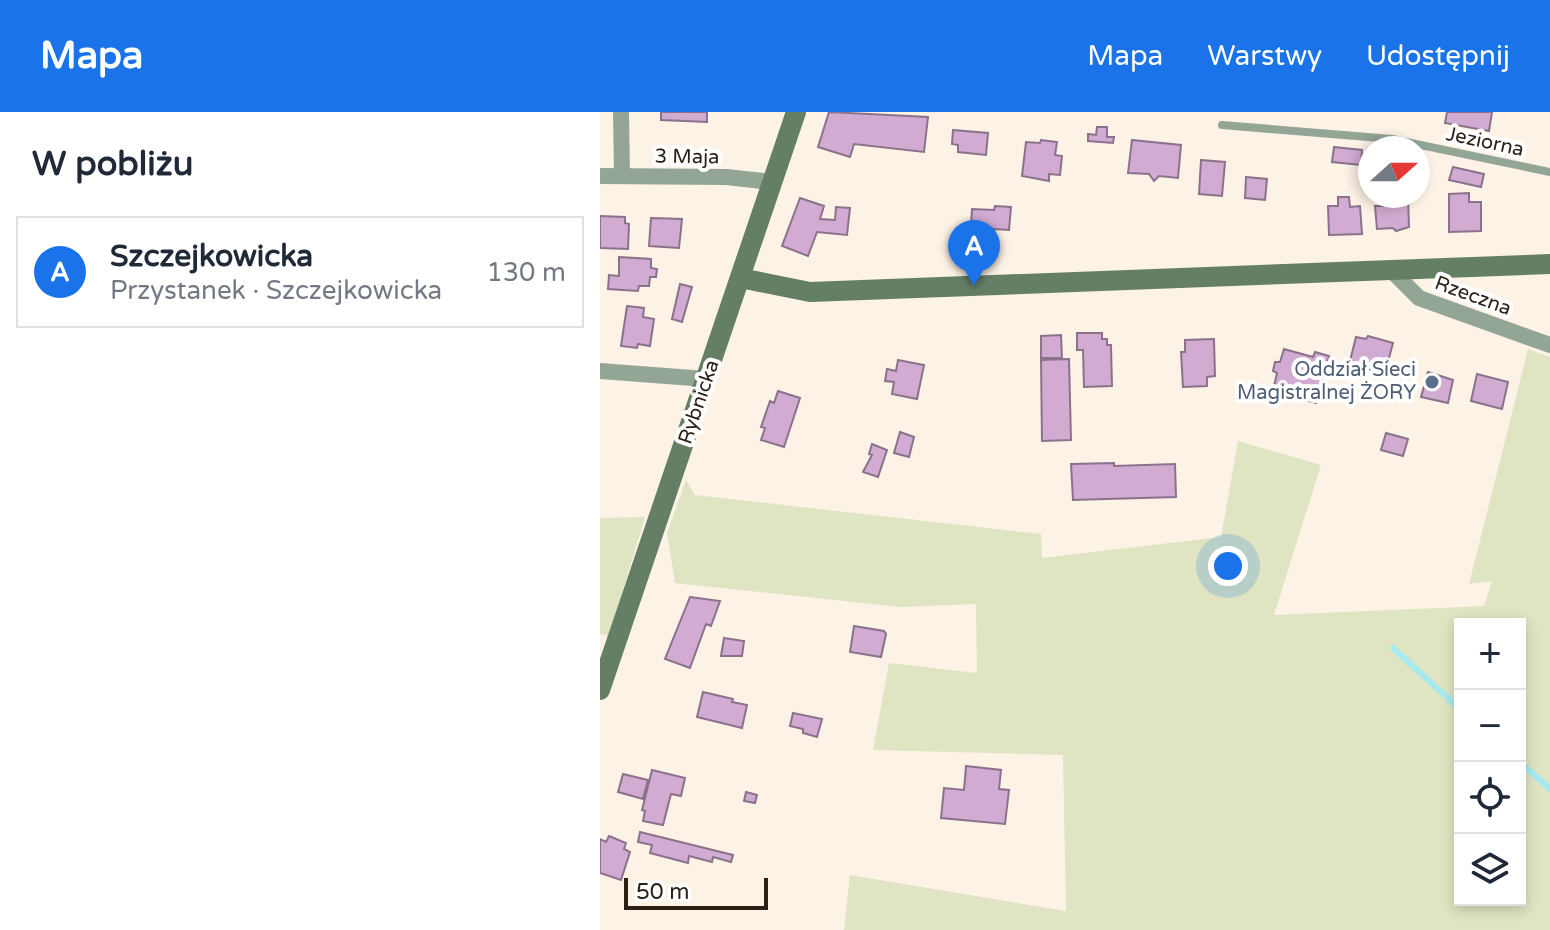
<!DOCTYPE html>
<html lang="pl">
<head>
<meta charset="utf-8">
<style>
  :root { --surface:#fff; --page:#f2f2f3; --text:#1f2937; --muted:#747a83; --line:#e0e1e3; --accent:#1a73e8 }
  body { margin:0; font-family:"Varela Round",sans-serif; background:var(--page); color:var(--text) }
  .controls { position:absolute; right:24px; bottom:24px; display:grid; overflow:hidden; border-radius:0px; box-shadow:0 4px 12px #0003 }
  .controls button { width:72px; height:72px; display:grid; place-items:center; padding:0; border:0; border-bottom:2px solid var(--line); background:var(--surface); color:var(--text); font:40px sans-serif }
  .compass { position:absolute; left:758px; top:24px; width:72px; height:72px; border-radius:50%; background:var(--surface); box-shadow:0 4px 12px #0003; rotate:69deg }
  .scale { position:absolute; left:24px; bottom:20px; width:144px; box-sizing:border-box; padding-left:8px; border:4px solid #2a2016; border-top:0; font-size:22px; line-height:28px; white-space:nowrap; color:#2a2016; -webkit-text-stroke:6px #fff; paint-order:stroke }
  .you { position:absolute; left:628px; top:454px; width:28px; height:28px; margin:-20px; border:6px solid #fff; border-radius:50%; background:#1a73e8; box-shadow:0 0 0 12px #1a73e833 }
  .badge { display:grid; place-items:center; width:52px; height:52px; border-radius:50%; background:var(--accent); color:#fff; font-size:26px; font-weight:700 }
  .pin { position:absolute; translate:-50% -66px; filter:drop-shadow(0 2px 4px #0008) }
  .pin::after { content:''; position:absolute; top:42px; width:28px; height:24px; background:inherit; clip-path:polygon(0 0,100% 0,50% 100%) }
  .list { margin:0; padding:0; list-style:none }
  h2 { display:flex; justify-content:space-between; align-items:center; height:104px; margin:0; padding:0 32px; font-size:34px }
  h2 small { font-size:26px; font-weight:400; color:var(--muted) }
  .list li { display:grid; grid-template-columns:52px 1fr auto; gap:24px; align-items:center; box-sizing:border-box; height:112px; margin:0 16px 16px; padding:0 16px; border:2px solid var(--line); border-radius:0px }
  .list b { display:block; font-size:30px; white-space:nowrap }
  .list p { margin:0; font-size:26px; white-space:nowrap; color:var(--muted) }
  .list em { font-size:26px; font-style:normal; color:var(--muted) }
  .icon { flex:none; width:44px; height:44px; fill:none; stroke:currentColor; stroke-width:2; stroke-linecap:round; stroke-linejoin:round }
  .map { position:relative; flex:none; width:950px; height:818px; overflow:hidden }
  header { display:flex; align-items:center; gap:48px; box-sizing:border-box; height:112px; padding:0 40px; background:var(--accent); color:#fff }
  header strong { font-size:38px }
  nav { display:flex; gap:44px; margin-inline-start:auto; font-size:28px }
  main { display:flex }
  aside { flex:1; background:var(--surface) }
  .map>svg:first-child { display:block }
  .green { fill:#dfe5c2; fill-rule:evenodd }
  .lines { fill:none; stroke-linecap:round; stroke-linejoin:round }
  .stream { stroke:#a6eaf0; stroke-width:6 }
  .building { fill:#d1abd1; stroke:#8b728b; stroke-width:2 }
  .lane { stroke:#93a595; stroke-width:8 }
  .street { stroke:#93a595; stroke-width:16 }
  .secondary { stroke:#657f67; stroke-width:20 }
  .service-dot { fill:#5c6f8a; stroke:#fff; stroke-width:3 }
  .labels { text-anchor:middle; dominant-baseline:central; stroke-width:8; stroke-linejoin:round; paint-order:stroke }
  .street-label { font-size:20px; fill:#2a2016; stroke:#fff }
  .service-label { font-size:20px; fill:#4e5e75; stroke:#fff; text-anchor:end }
</style>
</head>
<body>
<header>
<strong>Mapa</strong>
<nav><a>Mapa</a><a>Warstwy</a><a>Udostępnij</a></nav>
</header>
<main>
<aside>
<h2>W pobliżu<small></small></h2>
<ul class="list">
<li><span class="badge">A</span><div><b>Szczejkowicka</b><p>Przystanek · Szczejkowicka</p></div><em>130 m</em></li>
</ul>
</aside>
<div class="map">
<svg width="950" height="818" viewBox="0 0 950 818">
  <rect width="100%" height="100%" fill="#fdf2e6"/>
  <path class="green" d="M928,237L950,245V818H244L250,763L466,799L463,643L273,638L289,551L377,561L376,492L300,495L75,471L67,421L86,368L95,383L441,422L442,446L621,425L638,329L721,353L674,503L884,494L892,469L869,472ZM860,512H920V788H860Z
    M45,405L9,524L0,522V406Z"/>
  <g class="lines">
    <path class="stream" d="M793,536L860,597
      M920,650L950,677"/>
  </g>
  <path class="building" d="M61,0H107V10L61,8Z
    M229,0L328,5L324,40L254,32L250,45L218,35Z
    M847,0H892L889,19L845,11Z
    M497,15H507V25H514L513,31L488,29V22L496,23Z
    M353,18L388,21L386,43L358,40V33L352,32Z
    M441,28L457,30L455,43L462,44L460,63L449,62V69L422,64L426,30L440,31Z
    M532,28L581,33L578,66L559,64L554,69L549,62L528,61Z
    M734,35L762,38L761,53L732,50Z
    M601,48L625,50L622,84L599,82Z
    M853,55L884,62L881,75L849,68Z
    M646,65L667,67L665,88L645,86Z
    M869,81V90H881V119L849,120V82Z
    M784,84H808L809,115L796,119L793,116L777,117L775,94H784Z
    M738,85H749L750,95L760,94L762,122L729,123L728,94H738Z
    M200,86L224,94L220,107L235,108L236,95L250,96L247,123L217,120L208,144L182,134Z
    M395,94L411,95L409,118L394,117V126L370,128L367,124L371,114L372,97L394,98Z
    M0,104L25,105V111L29,112L28,137L0,136Z
    M51,106L82,107L79,136L49,134Z
    M19,145L51,147V156L57,157L56,165H50L49,174H39L38,179L8,177L9,163L19,164Z
    M80,172L92,175L82,210L72,207Z
    M27,194L44,196L43,205L54,207L50,234L38,232L37,236L21,234Z
    M477,221H502V227H507V233H511L512,274L484,275L483,238H477Z
    M461,223L462,246H441V224Z
    M768,224L793,231L785,261L760,255V251L750,249L756,225L766,227Z
    M614,227L615,264L607,265V274L583,275L581,240H585V228Z
    M684,237L713,245L715,240L729,244L716,291L684,282L685,278L674,274L677,261L673,259L675,250H680Z
    M469,247L471,328L442,329L441,248Z
    M298,248L324,253L317,287L292,282L294,270L285,269L287,257L296,259Z
    M828,260L853,268L848,291L821,285Z
    M877,262L908,270L902,297L871,289Z
    M178,279L200,286L184,335L161,328L165,316L161,315L170,289L174,291Z
    M300,320L314,325L309,345L294,341Z
    M786,321L808,327L803,344L781,338Z
    M272,332L287,338L278,365L263,360L272,343L269,342Z
    M514,351V354L575,352L576,385L473,388L471,352Z
    M90,485L120,489L111,514L106,512L90,556L65,547Z
    M254,514L284,519L286,522L281,545L250,540Z
    M124,526L144,529L142,544H121Z
    M103,580L133,587L132,590L147,593L142,616L97,605Z
    M193,601L222,607L217,625L203,621V617L190,614Z
    M366,654L401,658L399,677L409,678L405,712L341,706L344,676L364,678Z
    M52,658L85,666L81,684L71,682L63,713L43,709L45,699L42,698Z
    M23,662L48,668L43,687L18,680Z
    M146,680L157,683L155,691L144,689Z
    M40,720L133,743L131,750L113,745L112,750L89,744L88,751L50,741L52,733L38,730Z
    M9,724L26,731L24,737L30,740L21,768L0,761V727L6,730Z"/>
  <g class="lines">
    <path class="lane" d="M622,13L792,27L950,60"/>
    <path class="street" d="M21,0L22,64
      M0,64L126,65L172,70
      M792,159L819,186L950,233
      M0,259L106,267"/>
    <path class="secondary" d="M140,166L210,180L950,152
      M0,578L196,0"/>
  </g>
  <circle class="service-dot" cx="832" cy="270" r="8"/>
  <g class="labels">
    <g class="street-label">
      <text transform="translate(885 30) rotate(12)">Jeziorna</text>
      <text transform="translate(87 45) rotate(1)">3 Maja</text>
      <text transform="translate(873 184) rotate(20)">Rzeczna</text>
      <text transform="translate(99 290) rotate(-71)">Rybnicka</text>
    </g>
    <g class="service-label">
      <text x="816" y="258">Oddział Sieci<tspan x="816" dy="23">Magistralnej ŻORY</tspan></text>
    </g>
  </g>
</svg>
<div class="controls">
<button>+</button>
<button>−</button>
<button><svg class="icon" aria-label="locate" viewBox="0 0 24 24"><circle cx="12" cy="12" r="6"/><path d="M12 2v4M12 18v4M2 12h4M18 12h4"/></svg></button>
<button><svg class="icon" aria-label="layers" viewBox="0 0 24 24"><path d="M12 4l9 5-9 5-9-5zM3 14l9 5 9-5"/></svg></button>
</div>
<svg class="compass" viewBox="-18 -18 36 36"><path d="M0-13l5 13h-10z" fill="#e53935"/><path d="M0 13l5-13h-10z" fill="#747a83"/></svg>
<div class="scale">50 m</div>
<div class="you"></div>
<div class="pin badge" style="left:374px;top:174px">A</div>
</div>
</main>
</body>
</html>
